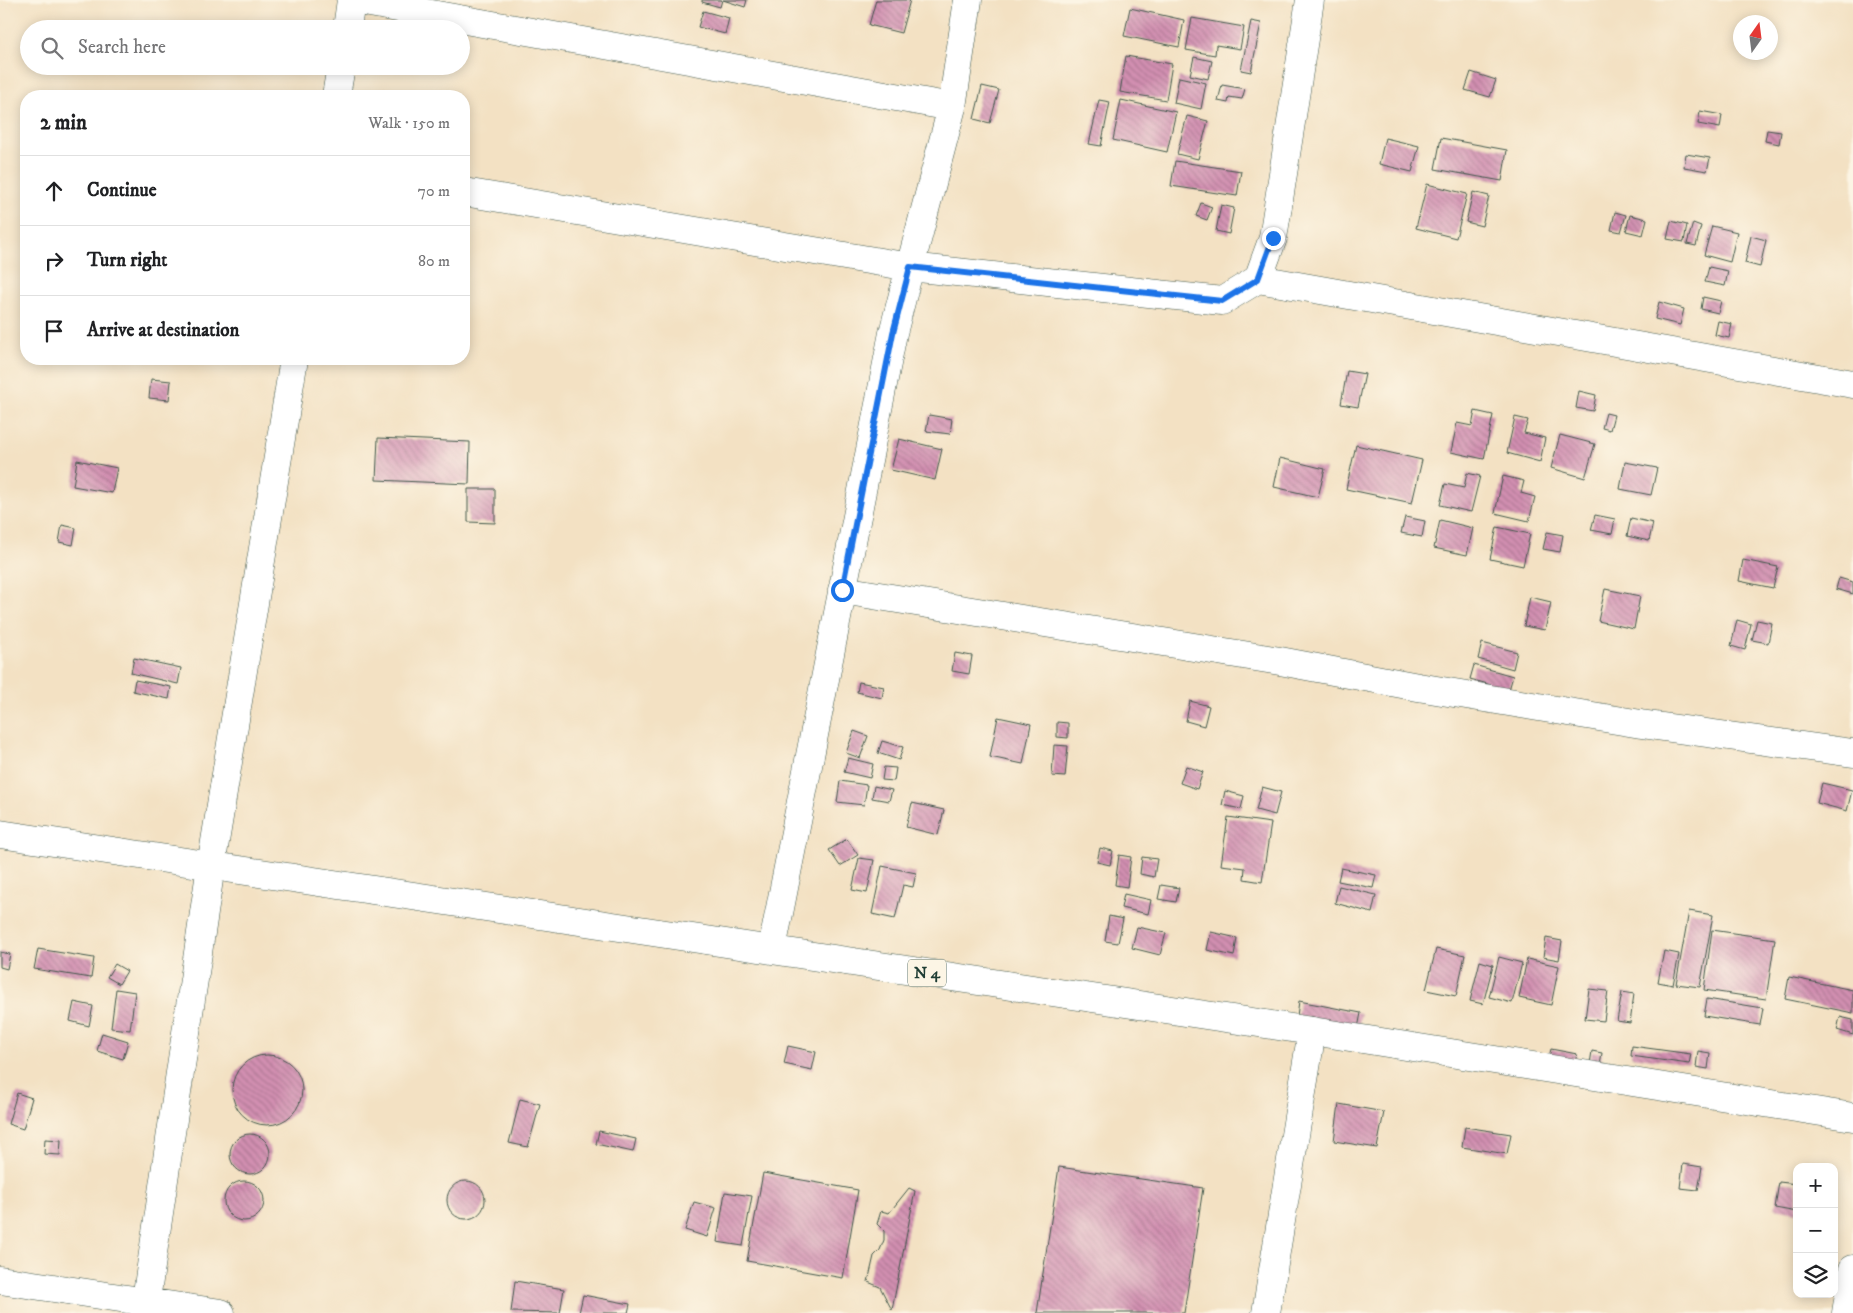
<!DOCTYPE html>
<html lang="en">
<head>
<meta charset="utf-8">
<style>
  :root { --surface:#fff; --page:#f2f2f2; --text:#202124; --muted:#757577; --line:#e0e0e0 }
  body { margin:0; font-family:"IM FELL DW Pica",serif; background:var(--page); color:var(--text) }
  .controls { position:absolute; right:15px; bottom:15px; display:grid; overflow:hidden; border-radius:10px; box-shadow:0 2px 12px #0003 }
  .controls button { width:45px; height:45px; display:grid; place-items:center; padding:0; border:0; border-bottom:1px solid var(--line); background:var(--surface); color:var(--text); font:25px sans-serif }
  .compass { position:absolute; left:1733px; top:15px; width:45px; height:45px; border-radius:50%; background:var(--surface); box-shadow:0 2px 12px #0003; rotate:14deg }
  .stop { position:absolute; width:15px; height:15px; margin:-11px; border:4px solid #1a73e8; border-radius:50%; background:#fff }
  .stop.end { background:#1a73e8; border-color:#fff; box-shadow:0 1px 5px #0008 }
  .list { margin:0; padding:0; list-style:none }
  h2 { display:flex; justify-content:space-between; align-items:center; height:65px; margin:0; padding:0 20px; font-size:21px }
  h2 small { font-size:16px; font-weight:400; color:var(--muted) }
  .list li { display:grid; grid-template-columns:32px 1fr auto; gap:15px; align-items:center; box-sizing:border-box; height:70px; padding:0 20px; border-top:1px solid var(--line) }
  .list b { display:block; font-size:19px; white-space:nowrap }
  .list em { font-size:16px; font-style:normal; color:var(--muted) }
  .icon { flex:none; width:28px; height:28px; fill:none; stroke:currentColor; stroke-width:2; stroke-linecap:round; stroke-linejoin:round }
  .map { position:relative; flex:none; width:1853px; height:1313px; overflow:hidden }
  .search { position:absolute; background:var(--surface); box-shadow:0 2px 12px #0003; left:20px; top:20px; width:450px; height:55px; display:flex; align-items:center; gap:12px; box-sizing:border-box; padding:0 18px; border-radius:28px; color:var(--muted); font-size:19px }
  .panel { position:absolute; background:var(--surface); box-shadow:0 2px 12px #0003; left:20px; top:90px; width:450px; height:275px; border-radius:20px }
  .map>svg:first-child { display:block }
  .building { fill:url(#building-back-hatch) }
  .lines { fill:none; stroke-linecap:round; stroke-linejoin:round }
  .minor-casing { stroke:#3f5649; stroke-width:29 }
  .trunk-casing { stroke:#3f5649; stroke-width:29 }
  .minor { stroke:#fff; stroke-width:28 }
  .trunk { stroke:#fff; stroke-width:28 }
  .route { stroke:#1a73e8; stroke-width:6 }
  .labels { text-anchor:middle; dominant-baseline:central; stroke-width:4; stroke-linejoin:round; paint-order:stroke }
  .shield { fill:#fcf5e5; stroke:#617469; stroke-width:1 }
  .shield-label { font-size:16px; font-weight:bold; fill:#1f3d34 }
</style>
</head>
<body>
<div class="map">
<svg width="1853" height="1313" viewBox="0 0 1853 1313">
  <defs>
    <pattern id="building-back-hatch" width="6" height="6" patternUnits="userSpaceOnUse" patternTransform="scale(1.25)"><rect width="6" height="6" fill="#d28fb1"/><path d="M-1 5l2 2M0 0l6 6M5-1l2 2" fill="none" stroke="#aa7691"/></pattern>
  </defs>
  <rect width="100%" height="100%" fill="#fcf5e5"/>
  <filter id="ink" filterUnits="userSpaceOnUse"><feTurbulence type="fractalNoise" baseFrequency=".02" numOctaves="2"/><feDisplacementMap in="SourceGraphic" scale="10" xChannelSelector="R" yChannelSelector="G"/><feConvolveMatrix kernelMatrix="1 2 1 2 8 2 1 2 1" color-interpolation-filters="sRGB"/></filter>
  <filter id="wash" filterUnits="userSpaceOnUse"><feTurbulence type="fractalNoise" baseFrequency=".0096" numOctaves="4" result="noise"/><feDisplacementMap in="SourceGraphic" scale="20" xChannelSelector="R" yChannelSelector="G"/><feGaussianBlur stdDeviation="1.12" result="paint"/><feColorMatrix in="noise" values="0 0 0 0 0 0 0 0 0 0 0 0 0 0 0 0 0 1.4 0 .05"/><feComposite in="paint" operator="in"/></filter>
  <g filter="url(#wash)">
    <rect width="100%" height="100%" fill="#f3e1c3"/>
    <g id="blocks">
      <path class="building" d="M702,0H722L720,7L702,2Z
        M723,0H747L745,7Z
        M876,0H910L901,33L869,25Z
        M1130,8L1184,20L1179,47L1124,36Z
        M703,11L729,18L725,34L698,27Z
        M1192,18L1244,27L1240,49L1216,45L1215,55L1186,50Z
        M1251,21L1261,23L1251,72L1241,70Z
        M1126,56L1172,64L1166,100L1120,92Z
        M1194,57L1212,61L1208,79L1190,75Z
        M1471,72L1496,80L1490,97L1465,90Z
        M1179,77L1206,83L1201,109L1174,103Z
        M1222,85L1245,89L1242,99L1229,97L1228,103L1218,101Z
        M982,86L999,90L990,123L974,119Z
        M1099,100L1110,102L1101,146L1089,144Z
        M1121,100L1176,112L1167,152L1113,140Z
        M1700,111L1722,115L1720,128L1698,124Z
        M1187,116L1208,121L1198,159L1177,154Z
        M1767,130L1781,132L1779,144L1765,141Z
        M1385,138L1419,146L1412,172L1379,164Z
        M1441,138L1507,150L1502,181L1435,169Z
        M1686,154L1710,158L1707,171L1684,167Z
        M1175,161L1241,171L1237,196L1171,186Z
        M1427,184L1467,194L1456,238L1416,228Z
        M1473,192L1489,196L1482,226L1466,222Z
        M1201,203L1212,207L1207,220L1196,216Z
        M1221,205L1234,208L1229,234L1216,231Z
        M1615,212L1626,215L1621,232L1611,230Z
        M1630,215L1647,219L1643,235L1626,231Z
        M1671,221L1687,225L1684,242L1667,239Z
        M1693,223L1701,226L1696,246L1687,244Z
        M1712,226L1737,232L1730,262L1704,255Z
        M1751,236L1766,240L1760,267L1745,263Z
        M1709,267L1728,271L1725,286L1705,282Z
        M1703,297L1721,301L1718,313L1701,309Z
        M1659,302L1684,309L1680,325L1655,319Z
        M1718,321L1732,324L1729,338L1715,335Z
        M1347,371L1365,374L1358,407L1341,404Z
        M151,379L171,381L169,400L149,398Z
        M1579,391L1596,395L1593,411L1576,408Z
        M1475,411L1493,415L1484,459L1451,452L1457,423L1472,426Z
        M1606,413L1614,415L1610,430L1602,428Z
        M929,415L952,419L950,434L926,431Z
        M1515,417L1528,420L1524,433L1545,438L1540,462L1507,453Z
        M1560,435L1595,444L1585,478L1551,468Z
        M378,438L470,442L469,484L376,480Z
        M899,439L942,449L935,480L891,470Z
        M1356,445L1422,460L1412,503L1346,489Z
        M1280,458L1325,469L1318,497L1274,487Z
        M77,460L117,468L112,493L73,486Z
        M1625,462L1657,468L1651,495L1620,489Z
        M1467,473L1480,476L1471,512L1440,505L1445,484L1464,488Z
        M1503,476L1524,481L1521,493L1535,497L1529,521L1495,513Z
        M468,489H495V523L468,522Z
        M1595,515L1615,519L1612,534L1591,530Z
        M1405,517L1425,521L1422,537L1401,533Z
        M1631,518L1653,523L1649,541L1627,536Z
        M1440,520L1473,528L1467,555L1434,548Z
        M62,525L76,528L73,545L59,542Z
        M1497,527L1530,534L1523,566L1490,559Z
        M1547,532L1563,535L1560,552L1543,549Z
        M1743,560L1778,567L1773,588L1739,581Z
        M1839,578L1853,582V594L1836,589Z
        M1605,589L1640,596L1634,629L1598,621Z
        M1530,597L1551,602L1545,630L1524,626Z
        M1737,620L1751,624L1745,650L1731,646Z
        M1757,620L1772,623L1768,643L1752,640Z
        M1482,643L1517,652L1513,669L1478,659Z
        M955,653L972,656L969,674L952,671Z
        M134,658L181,668L178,684L131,673Z
        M1474,665L1513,676L1509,690L1470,679Z
        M135,680L171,687L169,699L133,691Z
        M859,682L884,687L882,698L857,692Z
        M1190,701L1209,706L1204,726L1186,721Z
        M998,717L1031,724L1023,764L990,757Z
        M1057,722L1068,723V738L1057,737Z
        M854,731L868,736L860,758L846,753Z
        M882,741L903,747L899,760L878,753Z
        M1054,745L1068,746L1065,777L1052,776Z
        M848,758L873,764L870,778L844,772Z
        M1186,766L1203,772L1197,789L1180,783Z
        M884,767L896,768L894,781L882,780Z
        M840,781L867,785L864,805L837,802Z
        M1822,783L1852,790L1847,811L1817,803Z
        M874,786L892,790L889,801L872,798Z
        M1262,787L1281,792L1275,815L1256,810Z
        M1225,791L1244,796L1241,809L1222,805Z
        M912,803L944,810L938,835L906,827Z
        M1228,817L1271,823L1262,882L1244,879L1245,868L1221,865Z
        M847,839L858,855L840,866L829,850Z
        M1100,848L1113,851L1110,865L1097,862Z
        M1119,855L1131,857L1127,887L1115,885Z
        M1142,857L1157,859L1154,877L1140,874Z
        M859,858L874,860L867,893L852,890Z
        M882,866L916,873L913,887L903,885L895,919L872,914Z
        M1341,868L1376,875L1373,888L1338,881Z
        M1161,885L1179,888L1176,902L1158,899Z
        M1339,886L1376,895L1372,913L1335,903Z
        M1124,894L1151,900L1148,914L1121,908Z
        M1689,911L1713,915L1700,987L1676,984Z
        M1109,916L1123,919L1118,943L1105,941Z
        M1137,927L1166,933L1160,955L1132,948Z
        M1712,930L1775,939L1766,999L1704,990Z
        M1211,932L1237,938L1234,956L1207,950Z
        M1546,938L1562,941L1559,960L1543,957Z
        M38,949L94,958L91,978L34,969Z
        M1436,949L1465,955L1456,996L1426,990Z
        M1664,951L1679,954L1673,985L1658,982Z
        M0,952L10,954L7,969L0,967Z
        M1499,957L1522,963L1512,1003L1489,997Z
        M1527,959L1559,966L1551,1005L1519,998Z
        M1480,961L1493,965L1483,1004L1470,1001Z
        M115,964L127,971L119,984L107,977Z
        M1789,977L1853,990V1013L1785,999Z
        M116,989L135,992L130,1030L111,1028Z
        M1589,989L1608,991L1604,1021L1585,1019Z
        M1622,992L1634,994L1630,1023L1617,1021Z
        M1707,999L1763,1008L1760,1025L1704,1016Z
        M1299,1001L1361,1013L1358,1028L1297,1016Z
        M74,1002L93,1006L89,1026L70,1021Z
        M1840,1017L1853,1020V1035L1837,1030Z
        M102,1033L128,1041L123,1059L97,1051Z
        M788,1046L816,1052L812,1070L784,1064Z
        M1632,1046L1691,1054L1689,1064L1631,1056Z
        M1551,1049L1577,1054L1575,1062L1549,1057Z
        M1592,1051L1602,1053L1600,1066L1590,1064Z
        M1698,1051L1710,1053L1708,1069L1696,1067Z
        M232 1090a35 35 0 1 1 70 0a35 35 0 1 1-70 0Z
        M17,1093L32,1098L23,1129L8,1124Z
        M520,1099L540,1104L528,1147L509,1143Z
        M1339,1104L1384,1112L1377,1148L1334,1141Z
        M1465,1127L1511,1134L1507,1154L1462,1147Z
        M599,1131L636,1139L633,1152L596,1144Z
        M230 1154a20 20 0 1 1 40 0a20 20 0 1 1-40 0Z
        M45,1139L61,1140L60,1155L44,1154Z
        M1683,1164L1702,1167L1698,1190L1680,1188Z
        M1059,1167L1203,1188L1184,1313H1037Z
        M763,1173L858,1190L843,1278L747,1261Z
        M447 1200a19 19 0 1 1 38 0a19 19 0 1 1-38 0Z
        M224 1201a20 20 0 1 1 40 0a20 20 0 1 1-40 0Z
        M1779,1182L1797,1184V1212L1775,1208Z
        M909,1188L915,1191L892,1310L880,1287L868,1282L874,1256L880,1250L884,1240V1231L877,1224L881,1211L889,1213Z
        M725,1192L752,1196L743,1246L717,1242Z
        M694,1202L716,1208L707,1237L685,1230Z
        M515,1281L564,1289L560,1313L511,1312Z
        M583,1295L630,1304L628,1313H579Z"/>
    </g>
  </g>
  <g filter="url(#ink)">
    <use href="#blocks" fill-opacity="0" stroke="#3f5649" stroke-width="1"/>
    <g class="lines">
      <defs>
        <path id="minor" d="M353,0L952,107
          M347,29L351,0
          M336,96L341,66
          M464,192L910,267L952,107L968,0
          M1258,279L1853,384
          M842,590L1280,661L1418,687L1641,724L1853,753
          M772,949L893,333L910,267L1222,301L1258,279L1273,238L1310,0
          M0,1280L221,1313
          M144,1313L211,866L294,359
          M1266,1313L1312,1031
          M1846,1313L1853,1269"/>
        <path id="trunk" d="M0,834L1312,1031L1853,1117"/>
      </defs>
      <use href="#minor" class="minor-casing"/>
      <use href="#trunk" class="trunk-casing"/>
      <use href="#minor" class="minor"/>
      <use href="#trunk" class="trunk"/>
    </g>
  </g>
  <g class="lines" filter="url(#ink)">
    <path class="route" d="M842,590L893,333L910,267L1222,301L1258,279L1273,238"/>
  </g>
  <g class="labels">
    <rect class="shield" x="908" y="959.5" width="38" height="27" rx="4"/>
    <g class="shield-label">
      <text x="927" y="973">N 4</text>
    </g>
  </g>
</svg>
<div class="controls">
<button>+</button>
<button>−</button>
<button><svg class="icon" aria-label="layers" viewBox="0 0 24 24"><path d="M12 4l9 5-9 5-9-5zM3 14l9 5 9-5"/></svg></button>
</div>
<svg class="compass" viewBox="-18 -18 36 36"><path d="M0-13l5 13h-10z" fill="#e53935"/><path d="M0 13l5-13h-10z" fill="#757577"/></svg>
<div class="stop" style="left:842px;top:590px"></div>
<div class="stop end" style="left:1273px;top:238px"></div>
<div class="search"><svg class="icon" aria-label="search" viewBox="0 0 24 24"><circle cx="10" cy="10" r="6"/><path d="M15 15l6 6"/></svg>Search here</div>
<section class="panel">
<h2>2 min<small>Walk · 150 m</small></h2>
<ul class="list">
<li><svg class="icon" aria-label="ahead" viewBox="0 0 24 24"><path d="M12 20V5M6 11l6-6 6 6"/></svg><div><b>Continue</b></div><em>70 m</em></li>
<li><svg class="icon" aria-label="right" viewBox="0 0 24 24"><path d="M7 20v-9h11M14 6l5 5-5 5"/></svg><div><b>Turn right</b></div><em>80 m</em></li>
<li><svg class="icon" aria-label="arrive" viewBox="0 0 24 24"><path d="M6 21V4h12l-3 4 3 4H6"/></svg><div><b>Arrive at destination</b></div></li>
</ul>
</section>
</div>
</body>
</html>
